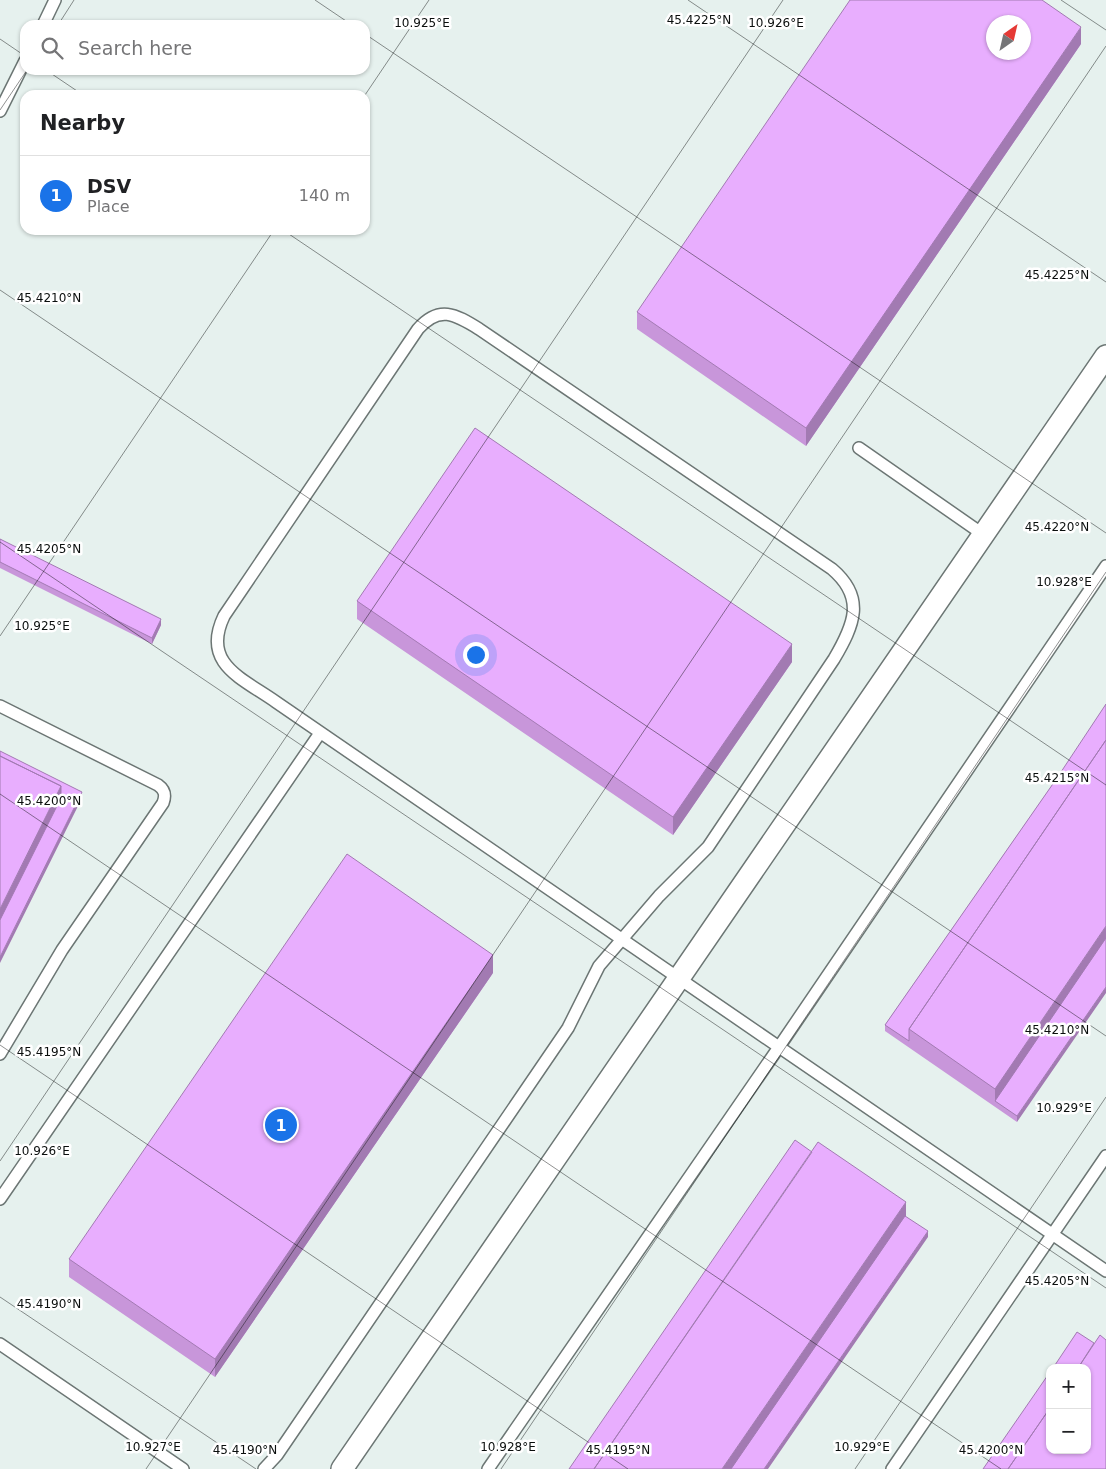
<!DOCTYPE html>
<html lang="en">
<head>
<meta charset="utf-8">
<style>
  :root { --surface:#fff; --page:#f6f6f6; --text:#202124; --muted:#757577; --line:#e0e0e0; --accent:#1a73e8 }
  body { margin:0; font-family:"DejaVu Sans",sans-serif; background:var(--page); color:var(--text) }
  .controls { position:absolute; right:15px; bottom:15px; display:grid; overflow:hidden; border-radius:10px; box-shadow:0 1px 4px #0004 }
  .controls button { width:45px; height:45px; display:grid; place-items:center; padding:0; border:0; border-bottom:1px solid var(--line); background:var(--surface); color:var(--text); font:25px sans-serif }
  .compass { position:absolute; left:986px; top:15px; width:45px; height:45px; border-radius:50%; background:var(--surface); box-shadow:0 1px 4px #0004; rotate:34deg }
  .you { position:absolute; left:475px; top:654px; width:18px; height:18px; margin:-12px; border:4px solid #fff; border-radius:50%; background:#1a73e8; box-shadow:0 0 0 8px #1a73e833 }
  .badge { display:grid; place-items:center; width:32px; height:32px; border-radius:50%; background:var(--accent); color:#fff; font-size:16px; font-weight:700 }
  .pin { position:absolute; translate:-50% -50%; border:2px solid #fff; box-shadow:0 1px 5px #0006 }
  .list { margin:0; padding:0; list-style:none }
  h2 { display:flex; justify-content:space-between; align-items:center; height:65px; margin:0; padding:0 20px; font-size:21px }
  h2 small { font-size:16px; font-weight:400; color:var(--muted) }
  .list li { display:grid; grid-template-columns:32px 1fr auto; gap:15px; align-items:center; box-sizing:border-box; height:80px; padding:0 20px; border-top:1px solid var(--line) }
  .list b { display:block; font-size:19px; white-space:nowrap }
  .list p { margin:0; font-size:16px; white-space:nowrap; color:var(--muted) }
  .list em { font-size:16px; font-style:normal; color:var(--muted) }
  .icon { flex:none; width:28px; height:28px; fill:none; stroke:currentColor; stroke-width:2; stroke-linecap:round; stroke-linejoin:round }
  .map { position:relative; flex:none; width:1106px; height:1469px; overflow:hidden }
  .search { position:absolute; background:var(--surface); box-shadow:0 1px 4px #0004; left:20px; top:20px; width:350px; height:55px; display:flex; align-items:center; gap:12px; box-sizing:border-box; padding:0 18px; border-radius:15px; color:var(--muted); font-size:19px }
  .panel { position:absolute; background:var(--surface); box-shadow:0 1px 4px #0004; left:20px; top:90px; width:350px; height:145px; border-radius:15px }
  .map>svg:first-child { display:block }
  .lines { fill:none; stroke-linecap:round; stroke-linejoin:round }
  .service-casing { stroke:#6c7674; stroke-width:14 }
  .minor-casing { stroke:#6c7674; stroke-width:24 }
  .service { stroke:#fff; stroke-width:11 }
  .minor { stroke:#fff; stroke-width:21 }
  .wall { fill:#c896da }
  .shaded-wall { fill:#a27ab2 }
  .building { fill:#e8aefe; stroke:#a27ab2; fill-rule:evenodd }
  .ticks { fill:none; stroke:#0a0e0d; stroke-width:1; stroke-opacity:0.45 }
  .ticks-label { font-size:12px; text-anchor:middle; fill:#0a0e0d; stroke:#fff; stroke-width:5; stroke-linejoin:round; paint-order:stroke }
</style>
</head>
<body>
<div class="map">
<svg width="1106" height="1469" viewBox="0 0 1106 1469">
  <rect width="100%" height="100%" fill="#e6f1ee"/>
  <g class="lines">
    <defs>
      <path id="service" d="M43,25L55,0
        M0,111L25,61
        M859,448L984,535
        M1106,566L779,1047L1106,1271
        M0,706L158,785C165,790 166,795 163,803L62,950L0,1054
        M0,1199L320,733
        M0,1344L183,1469
        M264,1469L277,1455L568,1028L599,966L659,896L708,847L834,659C854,625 866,598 832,569L479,329C455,314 439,305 418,329L224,616C201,664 242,678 276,702L779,1047L488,1469
        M892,1469L1106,1156"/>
      <path id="minor" d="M342,1469L1106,356"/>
    </defs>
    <use href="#service" class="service-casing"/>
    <use href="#minor" class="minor-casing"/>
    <use href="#service" class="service"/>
    <use href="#minor" class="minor"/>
  </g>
  <path class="wall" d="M1081,44L806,446L637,329V312Z
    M0,539L161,625L152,644L0,568Z
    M357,601L792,662L673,835L357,619Z
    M1057,778L1017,1122L885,1031V1025Z
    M493,973L215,1377L69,1277V1259Z"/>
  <path class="shaded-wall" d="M1081,27V44L806,446V428Z
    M161,619V625L152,644V638Z
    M792,644V662L673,835V817Z
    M61,786V804L0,927V909Z
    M82,792V798L0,963V957Z
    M1106,926V944L995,1101V1089Z
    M493,955V973L215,1377V1359Z
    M1106,987V993L1017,1122V1116Z
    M906,1202V1220L734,1469H722Z
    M928,1231V1237L768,1469H764Z"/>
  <path class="building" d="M850,0H1042L1081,27L806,428L637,312ZM994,22H1024V52H994Z
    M475,428L792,644L673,817L357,601Z
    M0,539L161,619L152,638L0,562Z
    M1106,704V740L909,1029V1041L885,1025L1057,778Z
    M1106,740V926L995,1089L909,1029Z
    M0,751L82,792L0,957V920L61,798V786L0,756Z
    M0,756L61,786L0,909Z
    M347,854L493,955L215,1359L69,1259Z
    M1106,938V987L1017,1116L995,1101Z
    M795,1140L812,1152L594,1469H569Z
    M818,1142L906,1202L722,1469H594Z
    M905,1216L928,1231L764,1469H731Z
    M1077,1332L1094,1343L1078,1368H1053Z
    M1100,1335L1106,1340V1469H1008L1050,1408V1450H1087V1368H1078Z
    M1050,1372V1408L1008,1469H983Z"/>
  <path class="ticks" d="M315,0L352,25M688,0L1106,282M1061,0L1106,30M58,25L74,0M365,34L1106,533M0,39L25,56M46,70L83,95M365,95L429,0M0,110L27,70M283,230L1106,785M0,290L1106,1036M0,542L1106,1288M0,636L274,230M0,794L1001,1469M0,1045L628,1469M0,1161L783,0M0,1297L256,1469M146,1469L1106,46M501,1469L1106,572M855,1469L1106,1097"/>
  <g class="ticks-label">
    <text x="699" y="24">45.4225°N</text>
    <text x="422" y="27">10.925°E</text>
    <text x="776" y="27">10.926°E</text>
    <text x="1057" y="279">45.4225°N</text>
    <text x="49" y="302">45.4210°N</text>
    <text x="1057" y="531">45.4220°N</text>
    <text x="49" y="553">45.4205°N</text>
    <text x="1064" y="586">10.928°E</text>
    <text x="42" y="630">10.925°E</text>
    <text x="1057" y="782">45.4215°N</text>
    <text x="49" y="805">45.4200°N</text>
    <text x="1057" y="1034">45.4210°N</text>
    <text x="49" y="1056">45.4195°N</text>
    <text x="1064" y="1112">10.929°E</text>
    <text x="42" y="1155">10.926°E</text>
    <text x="1057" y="1285">45.4205°N</text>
    <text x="49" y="1308">45.4190°N</text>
    <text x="153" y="1451">10.927°E</text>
    <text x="508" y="1451">10.928°E</text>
    <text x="862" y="1451">10.929°E</text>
    <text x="245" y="1454">45.4190°N</text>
    <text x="618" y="1454">45.4195°N</text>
    <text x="991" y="1454">45.4200°N</text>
  </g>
</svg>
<div class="controls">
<button>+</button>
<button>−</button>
</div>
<svg class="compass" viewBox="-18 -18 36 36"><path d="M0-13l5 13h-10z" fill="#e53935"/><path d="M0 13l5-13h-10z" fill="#757577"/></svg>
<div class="you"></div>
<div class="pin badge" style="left:281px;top:1125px">1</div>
<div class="search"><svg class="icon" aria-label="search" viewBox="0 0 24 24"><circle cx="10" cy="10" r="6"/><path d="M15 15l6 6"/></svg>Search here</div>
<section class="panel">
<h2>Nearby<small></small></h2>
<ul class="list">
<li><span class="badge">1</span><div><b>DSV</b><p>Place</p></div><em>140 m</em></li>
</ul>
</section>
</div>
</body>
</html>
